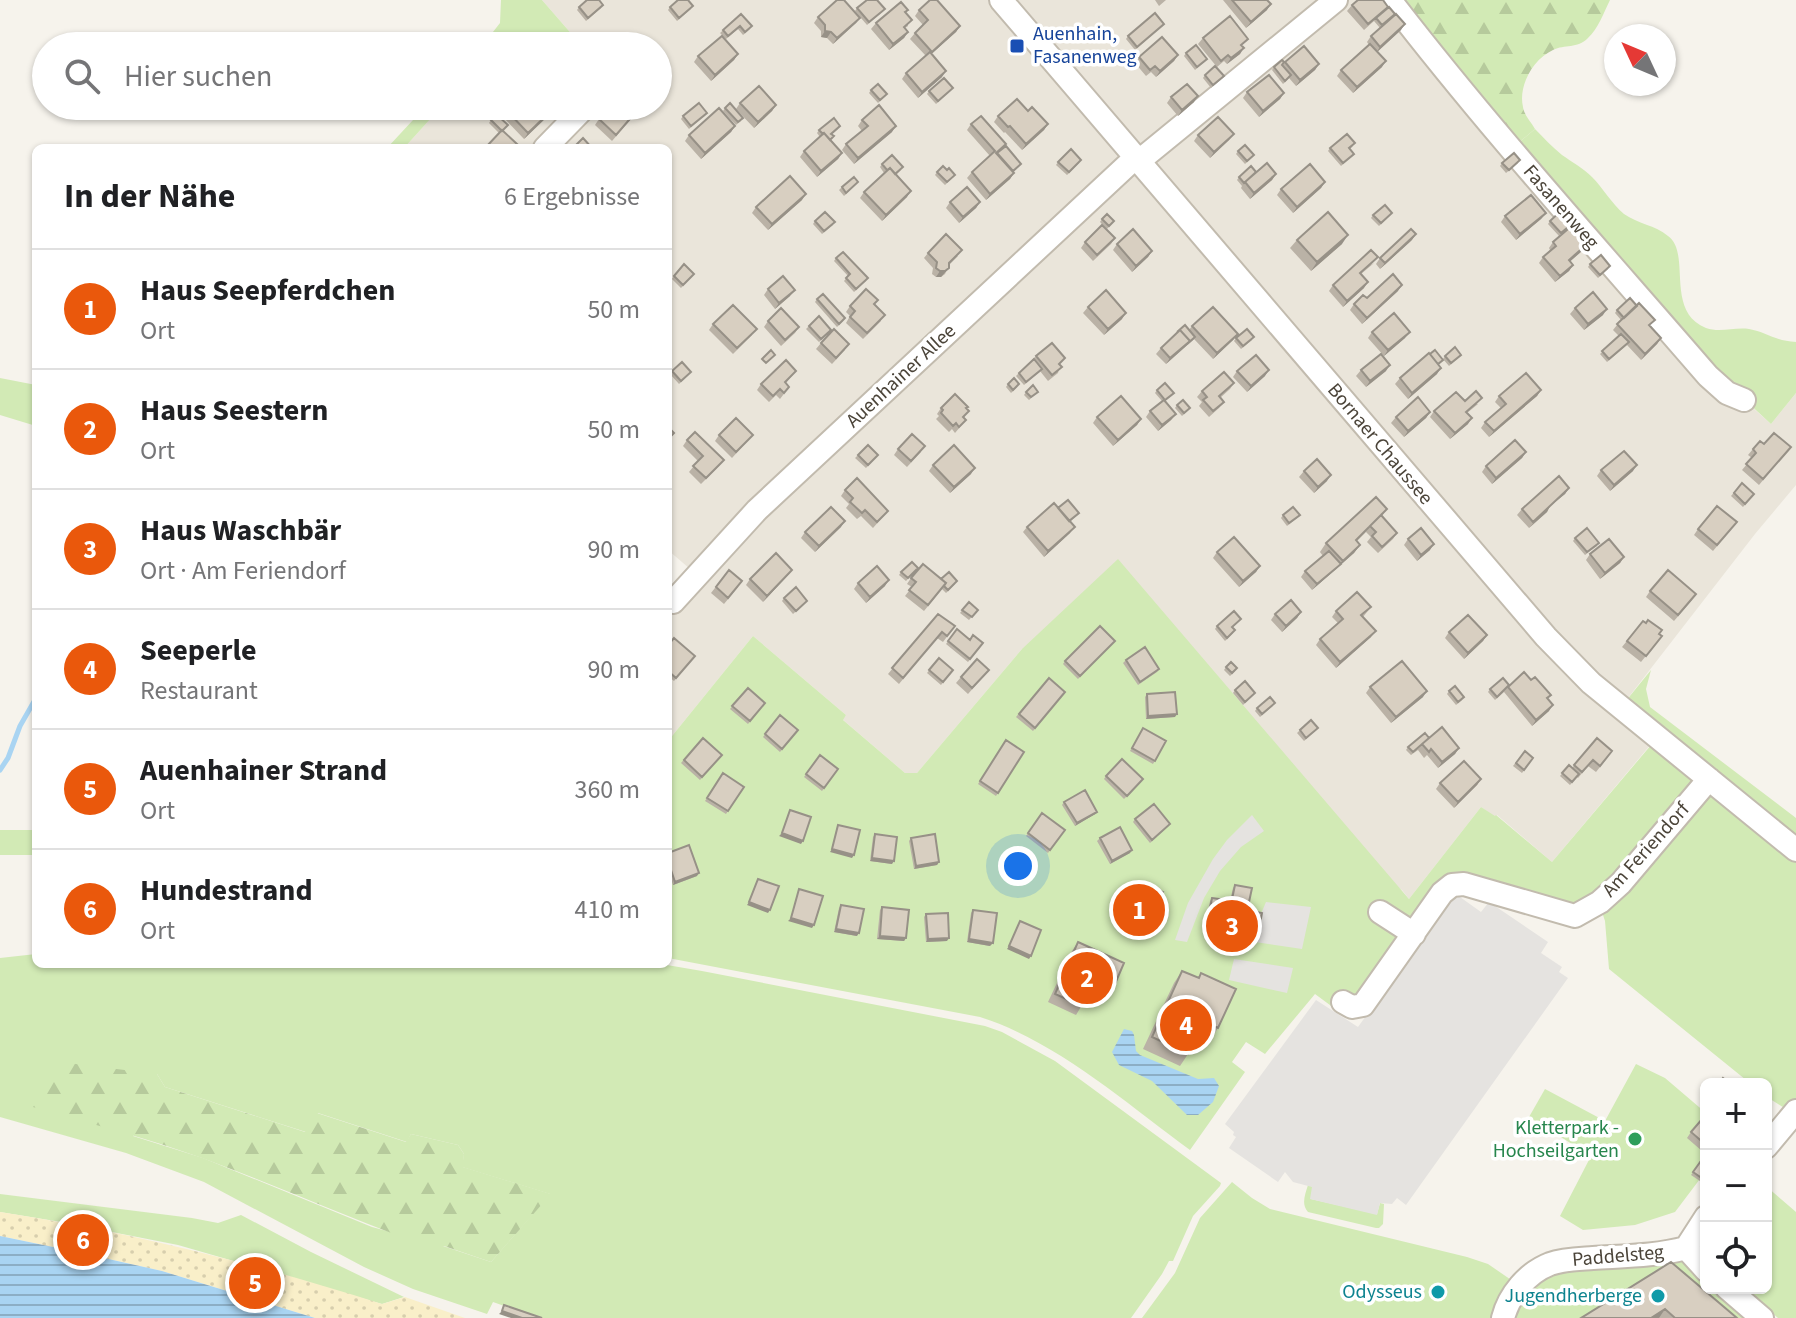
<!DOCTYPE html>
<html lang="de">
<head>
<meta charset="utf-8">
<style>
  :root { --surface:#fff; --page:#f2f2f2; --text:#202124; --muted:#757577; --line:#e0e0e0; --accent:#ea580c }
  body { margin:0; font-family:"Source Sans 3",sans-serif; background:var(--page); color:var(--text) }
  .controls { position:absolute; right:24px; bottom:24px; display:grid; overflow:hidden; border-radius:12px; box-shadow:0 2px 6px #0004 }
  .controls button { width:72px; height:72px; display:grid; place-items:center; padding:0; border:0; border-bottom:2px solid var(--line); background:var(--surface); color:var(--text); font:40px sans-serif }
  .compass { position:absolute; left:1604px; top:24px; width:72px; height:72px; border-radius:50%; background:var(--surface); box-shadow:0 2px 6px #0004; rotate:314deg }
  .you { position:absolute; left:1018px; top:866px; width:28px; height:28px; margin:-20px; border:6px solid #fff; border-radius:50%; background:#1a73e8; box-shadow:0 0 0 12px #1a73e833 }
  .badge { display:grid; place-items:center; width:52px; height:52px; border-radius:50%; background:var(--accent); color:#fff; font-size:26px; font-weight:700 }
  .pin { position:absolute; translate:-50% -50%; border:4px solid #fff; box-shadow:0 2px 8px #0006 }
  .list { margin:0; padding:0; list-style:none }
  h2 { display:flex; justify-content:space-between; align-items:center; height:104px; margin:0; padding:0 32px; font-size:34px }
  h2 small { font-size:26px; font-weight:400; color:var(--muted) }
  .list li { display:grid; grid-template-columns:52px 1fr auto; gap:24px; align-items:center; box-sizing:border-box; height:120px; padding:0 32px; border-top:2px solid var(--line) }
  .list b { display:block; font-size:30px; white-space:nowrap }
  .list p { margin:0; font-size:26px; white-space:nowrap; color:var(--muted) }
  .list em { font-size:26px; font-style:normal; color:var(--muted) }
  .icon { flex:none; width:44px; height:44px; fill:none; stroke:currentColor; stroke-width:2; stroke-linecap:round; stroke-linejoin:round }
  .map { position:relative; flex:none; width:1796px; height:1318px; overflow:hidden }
  .search { position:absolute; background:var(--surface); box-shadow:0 2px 6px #0004; left:32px; top:32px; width:640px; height:88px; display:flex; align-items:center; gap:20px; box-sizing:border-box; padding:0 28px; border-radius:44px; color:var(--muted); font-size:30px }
  .panel { position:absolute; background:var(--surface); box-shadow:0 2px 6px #0004; left:32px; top:144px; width:640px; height:824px; border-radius:12px }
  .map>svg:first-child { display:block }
  .residential { fill:#eae5da }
  .green { fill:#d2eab5; fill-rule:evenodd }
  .forest { fill:url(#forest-firs) }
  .sand { fill:url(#sand-dots) }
  .parking { fill:#e5e3e0 }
  .water { fill:url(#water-rules) }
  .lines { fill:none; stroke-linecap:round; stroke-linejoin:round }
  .stream { stroke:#a9d4f2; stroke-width:5 }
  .minor-casing { stroke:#c2bbae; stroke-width:26 }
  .minor { stroke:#fff; stroke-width:22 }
  .wall { fill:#bab2a6 }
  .shaded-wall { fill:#979187 }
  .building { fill:#d8cfc1; stroke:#979187; stroke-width:2 }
  .transit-dot { fill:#1a4fb4; stroke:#fff; stroke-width:3 }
  .leisure-dot { fill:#2e9e5b; stroke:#fff; stroke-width:3 }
  .culture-dot { fill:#0f9aa8; stroke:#fff; stroke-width:3 }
  .labels { text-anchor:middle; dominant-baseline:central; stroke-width:7; stroke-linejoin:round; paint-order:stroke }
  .transit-label { font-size:20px; fill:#164399; stroke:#fff; text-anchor:start }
  .street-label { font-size:20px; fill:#4b4439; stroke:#fff }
  .leisure-label { font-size:20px; fill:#27864d; stroke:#fff; text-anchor:end }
  .culture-label { font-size:20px; fill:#0d838f; stroke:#fff; text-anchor:end }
</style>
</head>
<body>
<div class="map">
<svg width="1796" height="1318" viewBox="0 0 1796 1318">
  <defs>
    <pattern id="forest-firs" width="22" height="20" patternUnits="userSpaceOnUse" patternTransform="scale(2)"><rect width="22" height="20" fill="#d2eab5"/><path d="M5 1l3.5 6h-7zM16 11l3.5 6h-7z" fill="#b6ca9c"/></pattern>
    <pattern id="sand-dots" width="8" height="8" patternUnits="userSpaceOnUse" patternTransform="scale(2)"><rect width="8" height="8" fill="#f9efc9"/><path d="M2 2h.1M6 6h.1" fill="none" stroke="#d7cead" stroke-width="1.8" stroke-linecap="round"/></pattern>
    <pattern id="water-rules" width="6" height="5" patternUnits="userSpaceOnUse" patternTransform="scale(2)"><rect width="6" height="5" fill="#a9d4f2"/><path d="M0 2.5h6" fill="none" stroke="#8caec5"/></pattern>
  </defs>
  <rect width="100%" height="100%" fill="#f6f3ec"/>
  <path class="residential" d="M542,0H1390L1744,400L1771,424L1796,393V485L1755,534L1621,707L1657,737L1552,862L1497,815L1495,817L1481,807L1409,899L1402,890L1022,649L917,773H905L842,719L846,715L753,636L668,741V608L697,575L668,550V148H404L442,106H658V46H582Z"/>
  <path class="green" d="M501,0H542L582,46H482L500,23Z
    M426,106H442L404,148H387Z
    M1535,129C1544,138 1552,147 1562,155C1572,162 1583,168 1592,177C1603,188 1612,204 1624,214C1638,224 1655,225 1668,236C1692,253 1664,311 1706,328C1720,333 1734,327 1749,329C1766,332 1775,341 1796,342V393L1771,424L1745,400L1511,149Z
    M0,378L36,385V426L0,415Z
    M1118,559L1409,899L1481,807L1495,816L1496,815L1552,862L1657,738L1621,707L1651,670L1646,689L1650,707L1796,818V1111L1794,1114L1767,1097L1766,1084H1751L1609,969L1605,921L1599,903L1575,916L1464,884L1363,1005L1338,1011L1315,994L1265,1054L1246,1042L1232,1062L1245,1072L1190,1150C1126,1103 1056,1041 980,1017L668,958V741L753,636L846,715L843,720L905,773H917L1022,649Z
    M0,830H36V855H0Z
    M36,954V964H661L702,971L985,1026L1002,1032L1055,1061L1221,1183L1220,1186L1193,1216L1173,1261H1169L1162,1274L1131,1318H538L493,1302L487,1314L413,1289L364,1267L204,1182L126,1153L0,1117V958ZM157,1074L165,1087L306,1132L318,1113L407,1142L411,1134L458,1145L464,1154L462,1167L550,1194L491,1262L443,1246L372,1227L203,1158L133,1136Z
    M1636,1064L1665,1078L1706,1113V1171L1675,1212L1635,1225L1583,1230L1560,1216L1591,1156L1529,1117L1545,1089L1605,1121Z
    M1232,1182L1252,1198L1270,1209L1467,1257L1488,1264L1520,1286L1534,1273L1666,1253L1706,1270V1288H1727L1762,1318H1142L1175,1273L1200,1218Z
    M1308,1185L1313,1187L1311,1199L1377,1214L1380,1203L1384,1204L1383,1224L1379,1228H1376L1308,1212C1301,1204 1305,1195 1308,1185Z
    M1766,1186L1796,1212V1318H1778L1744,1288H1766Z
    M0,1194L192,1218L218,1223L241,1215L311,1252L404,1297L382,1304L178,1245L61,1222L0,1212Z"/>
  <path class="forest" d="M1390,0H1610C1604,12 1598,29 1588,38C1577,49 1565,44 1553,50C1533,59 1518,86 1523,107C1524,115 1531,122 1535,129L1511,149Z
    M68,1063L157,1074L165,1087L305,1132L317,1113L406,1142L411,1134L458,1145L464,1154L463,1167L551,1194L491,1262L444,1246L434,1249C356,1221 280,1187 202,1158C146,1138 89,1123 33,1107Z"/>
  <path class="sand" d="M0,1212C130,1232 257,1264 382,1304L405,1297L465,1318H315L162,1271L77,1252L0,1236Z"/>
  <path class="parking" d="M1252,815L1264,831L1241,847L1220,871L1204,898L1187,942L1175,940L1188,903L1213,859L1227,840Z
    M1456,897H1460L1481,912L1489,902L1548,942L1541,953L1562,967L1559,972L1568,978L1406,1205L1397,1198L1392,1204L1380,1203L1377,1215L1310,1199L1312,1187L1293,1182L1285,1172L1278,1182L1229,1148L1236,1137L1233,1135L1234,1132L1225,1124L1316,1000L1358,1027L1448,902Z
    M1266,902L1311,907L1302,949L1255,942L1260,916Z
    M1234,959L1293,968L1287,993L1229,980Z"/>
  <path class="water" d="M1124,1029L1132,1031L1134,1035L1136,1051L1140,1055L1198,1079L1214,1078L1219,1086L1213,1102L1198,1115H1187L1152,1081L1119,1065L1112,1052Z
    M0,1236L77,1252L162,1271L315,1318H0Z"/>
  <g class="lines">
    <path class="stream" d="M0,770L8,758L20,726L36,698"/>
    <defs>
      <path id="minor" d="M1001,0L1546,637L1591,683L1796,850
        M1390,0C1490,130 1601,252 1708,376L1727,393L1744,400
        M545,148L586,106
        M1139,161L1336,0
        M668,598L673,602L757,510L1136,157
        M1380,912L1414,934
        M1343,1002L1352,1007L1363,1005L1442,893L1452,885L1464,884L1575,916L1600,902L1621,883L1709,779
        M1766,1147L1796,1111
        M1686,1248L1706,1270
        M1727,1288L1762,1318
        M1503,1318C1509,1295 1527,1273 1550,1264C1564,1259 1579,1259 1593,1258C1624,1256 1656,1256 1686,1248L1706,1217"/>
    </defs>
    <use href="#minor" class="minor-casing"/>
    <use href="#minor" class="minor"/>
  </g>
  <path class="wall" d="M1155,0H1166L1159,6Z
    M1223,0H1267V10L1246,28Z
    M1352,5L1401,30L1377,52L1382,67L1353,93L1337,76L1341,70L1369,45L1367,42L1371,36L1380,28L1374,21L1364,30L1347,11Z
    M579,7L601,8L586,21L577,10Z
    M670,7L691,9L677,21L668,10Z
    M857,8L882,12L867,25L855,11Z
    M908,10L906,13L908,26L905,28L908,32L904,38L889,50L871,29L876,23Z
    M919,10L960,26L956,32L931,54L942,77L918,98L902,79L906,73L926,56L910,39L915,33L923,25L915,16Z
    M741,14L750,29L743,35L738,29L726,39L720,33Z
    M818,17L860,18L856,23L833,44L827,38L821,37V31L814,23Z
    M1164,24L1135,50L1126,39L1128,36Z
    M1203,38L1243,46L1240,54L1227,64L1224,61L1217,67L1198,44Z
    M1186,53L1207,59L1195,70L1184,56Z
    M738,54L734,60L711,81L694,62L698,56Z
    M1178,55L1174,61L1156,77L1151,72L1146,76L1135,63L1139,57Z
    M1284,62L1319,64L1315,70L1296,86L1289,78L1283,84L1272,70L1274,67Z
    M1205,75L1224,76L1211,88L1203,78Z
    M871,90L884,97L878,103L869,93Z
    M929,91H950L936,104L927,94Z
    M1247,92L1284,93L1280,99L1259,117L1243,98Z
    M1171,97L1194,102L1178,116L1167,103Z
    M740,103L776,105L772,111L754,128L736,109Z
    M725,108L741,121L736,125L723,111Z
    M507,111L550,114L524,139L503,117Z
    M1028,111L1048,124L1044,130L1022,150L1005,132L1004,133L994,122L998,116Z
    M707,113L689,129L681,119L683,116Z
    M599,119H631L612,141L595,125Z
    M491,120L503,131L515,148H485L499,133L489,123Z
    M862,120L892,132L854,164L842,150L846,144L862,131L858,126Z
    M971,124L1004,148L1021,164L1013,172L1014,173L1010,179L986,200L967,178L972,172L990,156L967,130Z
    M735,126L731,132L701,159L685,141L689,135Z
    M838,129L832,134L831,140L842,153L838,159L817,177L800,157L804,151L820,137L817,133L819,130Z
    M1234,134L1229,140L1210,158L1194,141L1198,135Z
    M1353,146L1350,149L1354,154L1341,166L1328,151L1330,148Z
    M1238,151L1254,155L1245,164L1236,154Z
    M1058,162L1079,163L1067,175L1056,165Z
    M1502,163H1518L1506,173L1500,166Z
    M882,164L901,170L896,175L907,197L882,221L860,198L864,192L884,173L880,167Z
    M947,170L955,175L945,185L935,175L937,172Z
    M1256,172L1276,174L1272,180L1250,199L1241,188L1242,186L1237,180L1239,177Z
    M858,182L844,196L839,190L842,187Z
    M1325,182L1321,188L1293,213L1277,195L1281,189Z
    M802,200L768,230L752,213L756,207Z
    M950,202H980L976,208L959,223L946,208Z
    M1392,213L1379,226L1371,218L1373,215Z
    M1546,213L1541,219L1516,240L1501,222L1505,216Z
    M1102,219L1114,221L1107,229L1100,222Z
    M815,221L833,225L822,234L813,224Z
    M1550,221L1574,222L1559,236L1548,224Z
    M1581,229L1577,234L1586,245L1582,251L1570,261L1573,265L1569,271L1555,282L1539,263L1543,257L1550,250L1549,248L1553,242Z
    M1115,238L1111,244L1093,261L1081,248L1085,242Z
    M1297,240L1342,244L1311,271L1290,248Z
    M1412,240L1380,269L1376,264L1380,258Z
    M1117,244L1152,251L1148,257L1132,272L1113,250Z
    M928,253L958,256L949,265L945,274L941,277H936L932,274L933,268L924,258Z
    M836,258L866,281L854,292L844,281L848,276L834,261Z
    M1374,263L1361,274L1364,288L1343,307L1329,291L1333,285Z
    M1590,264L1608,269L1598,278L1588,267Z
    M694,274L681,288L672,279L674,276Z
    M768,289L790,296L775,309L764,295Z
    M1398,291L1362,324L1350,310L1354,304L1367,298Z
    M817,299L845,318L843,321L837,327L815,302Z
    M875,305L881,321L863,339L846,323L850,316L846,312L850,306Z
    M1088,307L1122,319L1104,335L1083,313Z
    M1575,308L1603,315L1584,330L1570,314Z
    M1617,310L1651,326L1661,338L1657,344L1641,360L1627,345L1607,362L1600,354L1619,336L1613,330L1621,320L1615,313Z
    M768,321L799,327L795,333L781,346L764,327Z
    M713,324L752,335L733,354L709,330Z
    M809,326L829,333L819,342L806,329Z
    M1192,326L1238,334L1233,340L1213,359L1194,339L1166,364L1156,354L1161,348L1177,332L1189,330Z
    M1372,332L1405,338L1384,356L1368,338Z
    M1236,338L1252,340L1241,349L1234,341Z
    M821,343L845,350L832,364L816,349Z
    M1461,355L1449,366L1443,359L1445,356Z
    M1036,356L1060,365L1058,373L1048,381L1040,371L1024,385L1016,376Z
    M1440,363L1438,364L1437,374L1408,399L1395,384L1400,378Z
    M1361,370L1386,371L1366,387L1356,376Z
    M672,371L691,372L679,384L670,374Z
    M796,371L786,383L789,387L780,399L776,395L769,402L757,390L761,384Z
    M1237,371L1265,376L1247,392L1233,377Z
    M1234,383L1230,389L1220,398L1224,402L1219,408L1209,417L1199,406L1202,402L1197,397L1202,391Z
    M1008,384L1017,387L1011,393L1006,387Z
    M1157,390L1174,393L1165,401L1176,414L1171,420L1158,431L1146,417L1150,411L1162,401L1155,393Z
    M1541,390L1537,396L1489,437L1481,428L1485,422L1501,408L1495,402L1499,396Z
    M1026,392L1036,394L1029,400L1024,395Z
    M1465,401L1478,404L1467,413L1468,424L1450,439L1430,417L1434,411Z
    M1177,405L1187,411L1182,416L1175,408Z
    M941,408L967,409L964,418L966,420L955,433L952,429L949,432L936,419L939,416L937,414Z
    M1430,412L1426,418L1404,437L1391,423L1396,417Z
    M1097,417L1141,419L1137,425L1113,446L1093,423Z
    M719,435H753L732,458L715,441Z
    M687,440L724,460L719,466L701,484L689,472L698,461L683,446Z
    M1791,447L1759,485L1742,470L1752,458L1748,455L1753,449Z
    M898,449L921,452L907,467L894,455Z
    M1526,452L1522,458L1492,484L1482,472L1486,466Z
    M858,455H878L866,468L855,458Z
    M933,465L971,474L950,493L929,471Z
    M1601,470L1633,471L1610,491L1597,476Z
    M1304,471L1327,481L1314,493L1299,477Z
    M1742,483L1754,494L1743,507L1731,496Z
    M1569,488L1565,494L1550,506L1547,512L1529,528L1517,515L1522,509Z
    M845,490L888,511L873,528L861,516L857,519L846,508L849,504L841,496Z
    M1058,508L1079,513L1070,522V533L1044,557L1023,532L1027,527Z
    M1387,509L1382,516L1397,533L1393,539L1378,553L1367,542L1371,537L1366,532L1357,541L1360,545L1354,553L1312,590L1301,577L1305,571L1323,556L1320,552L1326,543Z
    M1283,515L1297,518L1287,526L1281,518Z
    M1737,522L1713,551L1694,535L1698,529Z
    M841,527L815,552L801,538L805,532Z
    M1575,538L1597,546L1585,555L1573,541Z
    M1408,539L1430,550L1417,561L1404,545Z
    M1217,552L1260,566L1256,572L1239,587L1213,558Z
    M1590,554L1624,557L1620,563L1600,579L1586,560Z
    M918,568L906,581L899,575L901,572Z
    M729,570L738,587L724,604L711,593Z
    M788,575L763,602L746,585L750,579Z
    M911,578L941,579L955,584L946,593L942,589L924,611L905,596L912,587L907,584Z
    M858,583L885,586L866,603L854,589Z
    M1650,591L1692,600L1674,621L1646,597Z
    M784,598L807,601L793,614L782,601Z
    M969,602L978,610L969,620L960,613Z
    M1371,607L1363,617L1371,637L1336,668L1316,645L1320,639L1338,623L1332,617L1336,611Z
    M1301,612L1297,618L1282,632L1271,620L1275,614Z
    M938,614L955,626L943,642L937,638L899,684L888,674Z
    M1241,619L1233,627V633L1225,641L1215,629L1217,626Z
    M1643,621L1662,636L1641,662L1622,647Z
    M957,629L970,640L983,643L968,662L946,644Z
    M1449,632L1487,635L1483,641L1464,659L1445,638Z
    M1115,641L1078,679L1063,664L1065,661Z
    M668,645L695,656L674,681L668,676Z
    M939,658L953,670L941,685L927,673Z
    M1126,660L1159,669L1157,672L1138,685L1123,663Z
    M1226,667L1235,671L1230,676L1224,670Z
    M989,670L968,694L956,683L961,677Z
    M1049,678L1065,692L1033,731L1016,717Z
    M1531,680L1551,695L1548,699L1549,711L1532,726L1504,692L1495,700L1488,692L1490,689Z
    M1370,687L1423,697L1391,723L1366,693Z
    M748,688L765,703L748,724L730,709Z
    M1235,690L1255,693L1243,705L1233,693Z
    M1449,691L1462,700L1456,705L1447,694Z
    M1147,694L1175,717L1146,719L1145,697Z
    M1273,706L1260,717L1255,711L1257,708Z
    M780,715L798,730L780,752L763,737Z
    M1143,728L1166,741L1153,764L1130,751Z
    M1318,728L1304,741L1297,733L1300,730Z
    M703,738L722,755L700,780L681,763Z
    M1429,738L1459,748L1455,754L1438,768L1427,755L1424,758L1418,750L1411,755L1406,750L1408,747Z
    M1597,738L1608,757L1596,772L1588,766L1578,778L1577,777L1570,785L1560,776L1569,765L1572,768Z
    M1006,740L1024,752L996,796L978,784Z
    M1525,751L1533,758L1522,773L1513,766Z
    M820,755L838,769L822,791L804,777Z
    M723,773L744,787L726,814L705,801Z
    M1106,776L1141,782L1124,799L1104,779Z
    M1481,779L1477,785L1454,808L1436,789L1440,783Z
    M1064,802L1097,812L1095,814L1075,826L1062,805Z
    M1042,813L1065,830L1048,853L1026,836Z
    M1135,819L1170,824L1150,843L1133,822Z
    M875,834L892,864L870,861L873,837Z
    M911,838L939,862L937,865L914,869L909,841Z
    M1100,838L1130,853L1110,864L1097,841Z
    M668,853L697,876L673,885L668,870Z
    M1137,882L1148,924L1122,914L1133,888Z
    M1235,885L1249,902L1247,905L1234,902L1233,908L1257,939L1255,942L1204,933L1210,901L1212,898L1230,901L1233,888Z
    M841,905L857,936L834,932L839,908Z
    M882,907L906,938L904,941L877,939L880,910Z
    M973,910L990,946L967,942L971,913Z
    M926,914L947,941L926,942L924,917Z
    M1078,942L1115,984L1108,993L1101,990L1096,998L1088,1002L1085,1000L1076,1015L1048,1002L1072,951Z
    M1182,971L1198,978L1201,973L1218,1028L1210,1040L1197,1034L1188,1054L1180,1066L1143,1049L1174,983Z
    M1706,1121V1146L1702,1151L1687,1138L1691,1132Z
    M1703,1158L1706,1160V1185L1691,1175Z
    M1671,1262L1737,1318H1581Z"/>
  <path class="shaded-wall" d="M1271,4L1267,10L1246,28L1251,22Z
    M860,18L856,23L833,44L837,38Z
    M1405,24L1401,30L1376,53L1380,47Z
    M960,26L956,32L927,58L932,52Z
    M825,31L831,32L827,38L821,37Z
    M908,32L904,38L889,50L893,44Z
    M1244,48L1240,54L1227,64L1231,58Z
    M738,54L734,60L711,81L715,75Z
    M1178,55L1174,61L1156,77L1160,71Z
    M1386,61L1382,67L1353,93L1357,87Z
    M1319,64L1315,70L1296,86L1300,80Z
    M946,71L942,77L918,98L922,92Z
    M1284,93L1280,99L1259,117L1263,111Z
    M1198,96L1194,102L1178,116L1182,110Z
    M776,105L772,111L754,128L758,122Z
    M554,108L550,114L524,139L528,133Z
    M1048,124L1044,130L1022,150L1026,144Z
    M735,126L731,132L701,159L705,153Z
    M896,126L892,132L854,164L858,158Z
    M1234,134L1229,140L1210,158L1214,152Z
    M842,153L838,159L817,177L821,171Z
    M1014,173L1010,179L986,200L990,194Z
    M1276,174L1272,180L1250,199L1254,193Z
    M1325,182L1321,188L1293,213L1297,207Z
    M911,191L907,197L882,221L886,215Z
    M806,194L802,200L768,230L772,224Z
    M980,202L976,208L959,223L963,217Z
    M1546,213L1541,219L1516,240L1520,234Z
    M1416,234L1412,240L1380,269L1385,263Z
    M1348,235L1342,244L1311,271L1317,262Z
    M1586,245L1582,251L1565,266L1569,260Z
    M1152,251L1148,257L1132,272L1136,266Z
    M1573,265L1569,271L1555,282L1560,276Z
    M949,268L941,277H936L940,271Z
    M1368,282L1364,288L1343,307L1347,301Z
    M1402,285L1398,291L1362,324L1367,318Z
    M795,290L790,296L775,309L779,303Z
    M1607,309L1603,315L1584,330L1588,324Z
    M1126,313L1122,319L1104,335L1108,329Z
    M1410,332L1405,338L1384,356L1388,350Z
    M1238,334L1233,340L1213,359L1217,353Z
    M1195,337L1193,340L1166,364L1170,358Z
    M1661,338L1657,344L1641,360L1645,354Z
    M1390,365L1386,371L1366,387L1370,381Z
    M1441,368L1437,374L1408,399L1412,393Z
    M1269,370L1265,376L1247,392L1251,386Z
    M1541,390L1537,396L1489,437L1494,431Z
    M1430,412L1426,418L1404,437L1408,431Z
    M1176,414L1171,420L1158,431L1162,425Z
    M1472,418L1468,424L1450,439L1455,433Z
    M1141,419L1137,425L1113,446L1118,440Z
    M1526,452L1522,458L1492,484L1496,478Z
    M1637,465L1633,471L1610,491L1614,485Z
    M975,468L971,474L950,493L954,487Z
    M1331,475L1327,481L1314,493L1318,487Z
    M1569,488L1565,494L1550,506L1547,512L1529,528L1550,505Z
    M845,521L841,527L815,552L819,546Z
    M1075,527L1070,533L1044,557L1048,551Z
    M1434,544L1430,550L1417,561L1421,555Z
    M1360,545L1354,553L1312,590L1317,584Z
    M1624,557L1620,563L1600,579L1605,573Z
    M1260,566L1256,572L1239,587L1243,581Z
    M792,570L788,575L763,602L767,596Z
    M889,580L885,586L866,603L870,597Z
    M1301,612L1297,618L1282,632L1286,626Z
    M1376,631L1371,637L1336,668L1340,662Z
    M1487,635L1483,641L1464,659L1468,653Z
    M1427,691L1423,697L1391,723L1396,717Z
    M1553,705L1549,711L1532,726L1536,720Z
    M1177,714L1175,717L1146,719L1148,716Z
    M1459,748L1455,754L1438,768L1442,762Z
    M1481,779L1477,785L1454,808L1458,802Z
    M1097,812L1095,814L1075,826L1077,823Z
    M782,833L803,841L801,844L779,836Z
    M832,849L854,855L852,858L830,852Z
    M1132,850L1130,853L1110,864L1112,861Z
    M872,858L894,861L892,864L870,861Z
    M939,862L937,865L914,869L916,866Z
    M699,873L697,876L673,885L675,882Z
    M1232,899L1249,902L1247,905L1230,902Z
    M749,902L770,910L768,913L747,905Z
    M1126,908L1152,918L1148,924L1122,914Z
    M791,918L814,925L812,928L788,921Z
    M836,929L859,933L857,936L834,932Z
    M1206,930L1257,939L1255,942L1204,933Z
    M880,936L906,938L904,941L877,939Z
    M949,938L947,941L926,942L928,939Z
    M969,939L993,943L990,946L967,942Z
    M1009,946L1031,956L1029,959L1007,949Z
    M1100,992L1096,998L1088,1002L1083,999L1087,993Z
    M1665,1309L1659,1318H1651Z
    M502,1311L522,1318H511L499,1314Z"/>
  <path class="building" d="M587,0H599L603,5L588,18L579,7Z
    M678,0H688L693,6L679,18L670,7Z
    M837,0H844L860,18L837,38L831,32L825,31V25L818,17Z
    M867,0H877L885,9L869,22L857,8Z
    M930,0H937L960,26L932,52L915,33L928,20L919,10Z
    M1232,0H1267L1271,4L1251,22Z
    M1358,0H1383L1388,7L1368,24L1352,5Z
    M901,2L908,10L905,12L912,20L904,27L908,32L893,44L876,23Z
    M1389,7L1395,14L1382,25L1376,18Z
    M1155,13L1164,24L1137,47L1128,36Z
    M741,14L752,26L745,32L740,26L728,36L723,30Z
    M1396,14L1405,24L1380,47L1371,36Z
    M1230,16L1248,39L1241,45L1244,48L1231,58L1228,55L1221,61L1203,38Z
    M722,36L738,54L715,75L698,56Z
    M1162,37L1178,55L1160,71L1155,66L1150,70L1139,57Z
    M1370,44L1386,61L1357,87L1341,70Z
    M1196,45L1207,59L1197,67L1186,53Z
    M1304,46L1319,64L1300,80L1285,62Z
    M930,52L946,71L922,92L906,73Z
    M1282,60L1284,62L1282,65L1291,75L1285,81L1274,67Z
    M1215,66L1224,76L1213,85L1205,75Z
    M1269,75L1284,93L1263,111L1247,92Z
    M944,78L953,88L938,101L929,91Z
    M878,84L887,94L880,100L871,90Z
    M1187,84L1198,96L1182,110L1171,97Z
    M759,86L776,105L758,122L740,103Z
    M1017,99L1028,111L1032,107L1048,124L1026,144L1010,126L1008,127L998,116Z
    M699,103L707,113L691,126L683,116Z
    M730,103L743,118L738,122L725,108Z
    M879,105L896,126L858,158L846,144L868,126L862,120Z
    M512,106H552L554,108L528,133L507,111Z
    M612,106H627L635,113L616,135L599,119Z
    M719,108L735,126L705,153L689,135Z
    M497,115L508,125L502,131L491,120Z
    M981,116L1006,144L996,153L1014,173L990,194L972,172L995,151L971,124Z
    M1218,117L1234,134L1214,152L1198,135Z
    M834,118L840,126L831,134L834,136L830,140L824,133L823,134L819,130Z
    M502,130L518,145L514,148H487L486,147Z
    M824,133L842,153L821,171L804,151Z
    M1347,134L1355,143L1349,148L1354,154L1343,163L1330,148Z
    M583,138L592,148H573Z
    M1245,145L1254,155L1247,161L1238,151Z
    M1006,146L1021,164L1013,171L997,153Z
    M1071,149L1081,160L1069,172L1058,162Z
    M1514,153L1520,160L1509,170L1502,163Z
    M892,155L903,167L895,174L890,168L887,170L882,164Z
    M1267,163L1276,174L1254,193L1245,182Z
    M1310,164L1325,182L1297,207L1281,189Z
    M943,166L947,170L949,168L955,175L947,182L937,172Z
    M1251,166L1256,172L1244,183L1239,177Z
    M890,168L911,191L886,215L864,192Z
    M790,176L806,194L772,224L756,207Z
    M854,177L858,182L846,193L842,187Z
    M967,187L980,202L963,217L950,202Z
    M1531,195L1546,213L1520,234L1505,216Z
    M1385,205L1392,213L1381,223L1373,215Z
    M1563,209L1574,222L1561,233L1550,221Z
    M825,212L835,222L824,231L815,221Z
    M1328,212L1348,235L1317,262L1297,240Z
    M1107,214L1114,221L1109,226L1102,219Z
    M1575,223L1581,229L1576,233L1586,245L1569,260L1573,265L1560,276L1543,257L1556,246L1553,242Z
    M1102,225L1115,238L1097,255L1085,242Z
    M1133,229L1152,251L1136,266L1117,244Z
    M1411,229L1416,234L1385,263L1380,258Z
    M946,234L962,250L949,263V268L945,271H940L936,268L937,262L928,253Z
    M1371,250L1378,257L1360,273L1368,282L1347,301L1333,285Z
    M843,252L868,278L856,289L846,278L850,274L836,258Z
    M1601,255L1610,266L1600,275L1590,264Z
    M684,264L694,274L683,285L674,276Z
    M1393,274L1402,285L1367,318L1354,304L1363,295L1367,298Z
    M783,276L795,290L779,303L768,289Z
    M866,289L878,300L874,304L885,315L867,333L850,317L855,311L850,306Z
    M1106,290L1126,313L1108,329L1088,307Z
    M1593,292L1607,309L1588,324L1575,308Z
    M823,294L845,318L839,324L817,299Z
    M1630,298L1637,306L1624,318L1617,310Z
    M1639,303L1655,320L1649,325L1661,338L1645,354L1617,324Z
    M733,305L757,329L737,348L713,324Z
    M1213,307L1238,334L1217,353L1192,326Z
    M781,308L799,327L785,340L768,321Z
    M1394,313L1410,332L1388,350L1372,332Z
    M819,316L831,330L821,339L809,326Z
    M1185,325L1195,337L1187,344L1190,341L1180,330L1177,332Z
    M834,329L849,344L836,358L821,343Z
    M1247,329L1254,337L1243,346L1236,338Z
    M1180,330L1190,341L1170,358L1161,348Z
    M1621,334L1629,342L1609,359L1602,351Z
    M1052,343L1065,358L1059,364L1062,367L1052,375L1036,356Z
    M1455,347L1461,355L1451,363L1445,356Z
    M771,350L775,355L766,363L762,359Z
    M1435,350L1443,360L1438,364L1430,354Z
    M1429,353L1441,368L1412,393L1400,378Z
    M1381,354L1390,365L1370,381L1361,370Z
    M1256,355L1269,370L1251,386L1237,371Z
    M1034,359L1042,369L1026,382L1019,373Z
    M786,360L796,371L785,382L789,387L784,393L780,389L773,396L761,384Z
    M682,362L691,372L681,381L672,371Z
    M1224,372L1234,383L1219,396L1224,402L1213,411L1203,400L1207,397L1202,391Z
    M1526,373L1541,390L1494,431L1485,422L1506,404L1499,396Z
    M1014,378L1019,384L1013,390L1008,384Z
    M1165,383L1174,393L1165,400L1157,390Z
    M1033,385L1038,392L1031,397L1026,392Z
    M1476,391L1482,398L1466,412L1472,418L1455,433L1434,411L1456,392L1465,401Z
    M955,394L968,407L966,408L969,411L963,417L966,420L959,427L956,423L953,426L941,413L943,410L941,408Z
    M1121,396L1141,419L1118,440L1097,417Z
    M1418,397L1430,412L1408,431L1396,417Z
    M1164,400L1176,414L1162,425L1150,411Z
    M1183,400L1190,408L1184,413L1177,405Z
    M736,418L753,435L736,452L719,435Z
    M668,427L674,433L668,439Z
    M695,432L724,460L706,478L693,466L703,456L687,440Z
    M1774,433L1791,447L1763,479L1746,464L1756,453L1753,449L1760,441L1764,444Z
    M912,434L925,446L911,461L898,449Z
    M1515,440L1526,452L1496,478L1486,466Z
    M868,445L878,455L868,465L858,455Z
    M954,445L975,468L954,487L933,465Z
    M1624,451L1637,465L1614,485L1601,470Z
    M1317,459L1331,475L1318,487L1304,471Z
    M1559,476L1569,488L1533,522L1522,509Z
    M857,478L888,511L877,522L865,510L862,513L850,502L853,498L845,490Z
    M1742,483L1754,494L1745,504L1734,493Z
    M1376,497L1387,509L1356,540L1360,545L1343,561L1326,543Z
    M1068,500L1079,513L1069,521L1058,508Z
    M1054,503L1075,527L1048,551L1027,527Z
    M1717,506L1737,522L1717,545L1698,529Z
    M831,507L845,521L819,546L805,532Z
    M1293,507L1300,515L1289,523L1283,515Z
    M1381,515L1397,533L1382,547L1372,536L1376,532L1370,526Z
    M1421,528L1434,544L1421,555L1408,539Z
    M1587,528L1599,543L1587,552L1575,538Z
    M1234,537L1260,566L1243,581L1217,552Z
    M1609,539L1624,557L1605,573L1590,554Z
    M1329,551L1341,564L1317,584L1305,571Z
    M776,553L792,570L767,596L750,579Z
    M912,562L918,568L908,578L901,572Z
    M923,564L946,583L928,605L909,590L916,582L911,578Z
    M877,566L889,580L870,597L858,583Z
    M729,570L742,581L728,598L716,587Z
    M1668,570L1696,594L1678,615L1650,591Z
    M949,572L957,581L948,590L944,586L946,583L941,579Z
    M796,587L807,601L796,611L784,598Z
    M1357,592L1371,607L1361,615L1376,631L1340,662L1320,639L1343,619L1336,611Z
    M1291,600L1301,612L1286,626L1275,614Z
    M969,602L978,610L972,617L962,610Z
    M1234,611L1241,619L1232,627L1235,630L1227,638L1217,626Z
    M938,614L955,626L947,636L942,632L903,678L892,668Z
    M1468,615L1487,635L1468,653L1449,632Z
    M1648,620L1662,630L1659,634L1662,636L1646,656L1627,641L1643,621L1646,623Z
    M1100,626L1115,641L1080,676L1065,661Z
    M957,629L970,640L973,635L983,643L970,659L948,641Z
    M674,638L695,656L676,678L668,671V645Z
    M1145,647L1159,669L1140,682L1126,660Z
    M939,658L953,670L943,682L929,670Z
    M977,659L989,670L972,688L961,677Z
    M1402,661L1427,691L1396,717L1370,687Z
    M1231,662L1237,668L1232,673L1226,667Z
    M1524,672L1531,680L1535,677L1551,695L1547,698L1553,705L1536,720L1508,687Z
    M1049,678L1065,692L1035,728L1019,714Z
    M1503,678L1509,685L1497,697L1490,689Z
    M1245,681L1255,693L1245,702L1235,690Z
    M1455,686L1464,697L1458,702L1449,691Z
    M748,688L765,703L750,721L732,706Z
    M1175,692L1177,714L1148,716L1147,694Z
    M1270,697L1275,703L1262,714L1257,708Z
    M780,715L798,730L782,749L765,734Z
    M1311,720L1318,728L1306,738L1300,730Z
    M1442,727L1459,748L1442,762L1431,749L1429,752L1422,744Z
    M1143,728L1166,741L1155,761L1132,748Z
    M1425,733L1429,738L1413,752L1408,747Z
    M703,738L722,755L702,777L684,760Z
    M1597,738L1612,751L1600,766L1593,760L1582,772L1574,765Z
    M1006,740L1024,752L998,793L980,781Z
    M1525,751L1533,758L1524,770L1516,763Z
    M820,755L838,769L824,788L806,774Z
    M1122,759L1143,779L1127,796L1106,776Z
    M1464,761L1481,779L1458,802L1440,783Z
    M1569,765L1579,774L1572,782L1562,773Z
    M723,773L744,787L728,811L707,798Z
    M1085,790L1097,812L1077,823L1064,802Z
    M1154,804L1170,824L1152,840L1135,819Z
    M790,810L811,817L803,841L782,833Z
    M1042,813L1065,830L1050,850L1028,833Z
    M838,825L860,830L854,855L832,849Z
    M1120,827L1132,850L1112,861L1100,838Z
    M875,834L897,837L894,861L872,858Z
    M935,834L939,862L916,866L911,838Z
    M689,845L699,873L675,882L668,861V853Z
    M758,879L779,886L770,910L749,902Z
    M1137,882L1163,892L1152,918L1126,908Z
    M1235,885L1252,888L1249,902L1232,899Z
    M799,889L823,896L814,925L791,918Z
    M1212,898L1234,901L1233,908L1262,913L1257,939L1206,930Z
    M841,905L864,909L859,933L836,929Z
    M882,907L909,910L906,938L880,936Z
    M973,910L997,913L993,943L969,939Z
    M948,913L949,938L928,939L926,914Z
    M1020,921L1041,930L1031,956L1009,946Z
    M1078,942L1124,963L1115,984L1096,975L1082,1006L1055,994Z
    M1182,971L1199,978L1201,973L1236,989L1218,1028L1203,1021L1188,1054L1152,1037Z
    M1094,979L1104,983L1100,992L1092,996L1088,994Z
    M1723,1078L1731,1084H1722L1720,1082Z
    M1703,1118L1706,1121V1145L1691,1132Z
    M1703,1158L1706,1160V1181L1693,1172Z
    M1671,1262L1737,1318H1675L1665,1309L1651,1318H1581Z
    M504,1305L542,1318H522L502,1311Z"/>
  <rect class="transit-dot" x="1009" y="38" width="16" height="16" rx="4"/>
  <circle class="leisure-dot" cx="1635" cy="1139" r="8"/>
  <g class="culture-dot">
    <circle cx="1438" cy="1292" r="8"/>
    <circle cx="1658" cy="1296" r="8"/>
  </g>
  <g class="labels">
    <g class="transit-label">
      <text x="1033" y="34">Auenhain,<tspan x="1033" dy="23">Fasanenweg</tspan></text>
    </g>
    <g class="street-label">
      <text transform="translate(1561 207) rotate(49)">Fasanenweg</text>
      <text transform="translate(901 376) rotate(-43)">Auenhainer Allee</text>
      <text transform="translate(1380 444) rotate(50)">Bornaer Chaussee</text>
      <text transform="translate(1646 850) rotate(-48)">Am Feriendorf</text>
      <text transform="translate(1618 1256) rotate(-5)">Paddelsteg</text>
    </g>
    <g class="leisure-label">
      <text x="1619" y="1128">Kletterpark -<tspan x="1619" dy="23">Hochseilgarten</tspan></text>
    </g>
    <g class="culture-label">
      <text x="1422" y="1292">Odysseus</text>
      <text x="1642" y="1296">Jugendherberge</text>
    </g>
  </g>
</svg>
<div class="controls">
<button>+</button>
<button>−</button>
<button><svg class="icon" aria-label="locate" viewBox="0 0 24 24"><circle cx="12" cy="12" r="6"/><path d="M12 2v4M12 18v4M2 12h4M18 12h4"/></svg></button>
</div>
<svg class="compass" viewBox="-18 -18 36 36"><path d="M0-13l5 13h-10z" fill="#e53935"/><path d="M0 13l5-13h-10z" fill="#757577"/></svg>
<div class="you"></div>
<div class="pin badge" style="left:1139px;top:910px">1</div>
<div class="pin badge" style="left:1087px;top:978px">2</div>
<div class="pin badge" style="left:1232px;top:926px">3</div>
<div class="pin badge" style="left:1186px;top:1025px">4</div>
<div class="pin badge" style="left:255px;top:1283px">5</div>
<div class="pin badge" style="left:83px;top:1240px">6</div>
<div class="search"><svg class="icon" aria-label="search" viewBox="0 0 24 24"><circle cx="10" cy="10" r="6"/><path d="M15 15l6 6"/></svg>Hier suchen</div>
<section class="panel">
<h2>In der Nähe<small>6 Ergebnisse</small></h2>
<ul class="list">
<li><span class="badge">1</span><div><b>Haus Seepferdchen</b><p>Ort</p></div><em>50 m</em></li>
<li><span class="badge">2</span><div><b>Haus Seestern</b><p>Ort</p></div><em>50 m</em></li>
<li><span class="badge">3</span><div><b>Haus Waschbär</b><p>Ort · Am Feriendorf</p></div><em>90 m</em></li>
<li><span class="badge">4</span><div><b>Seeperle</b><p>Restaurant</p></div><em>90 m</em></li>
<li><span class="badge">5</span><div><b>Auenhainer Strand</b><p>Ort</p></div><em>360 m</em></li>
<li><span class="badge">6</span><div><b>Hundestrand</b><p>Ort</p></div><em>410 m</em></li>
</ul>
</section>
</div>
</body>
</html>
